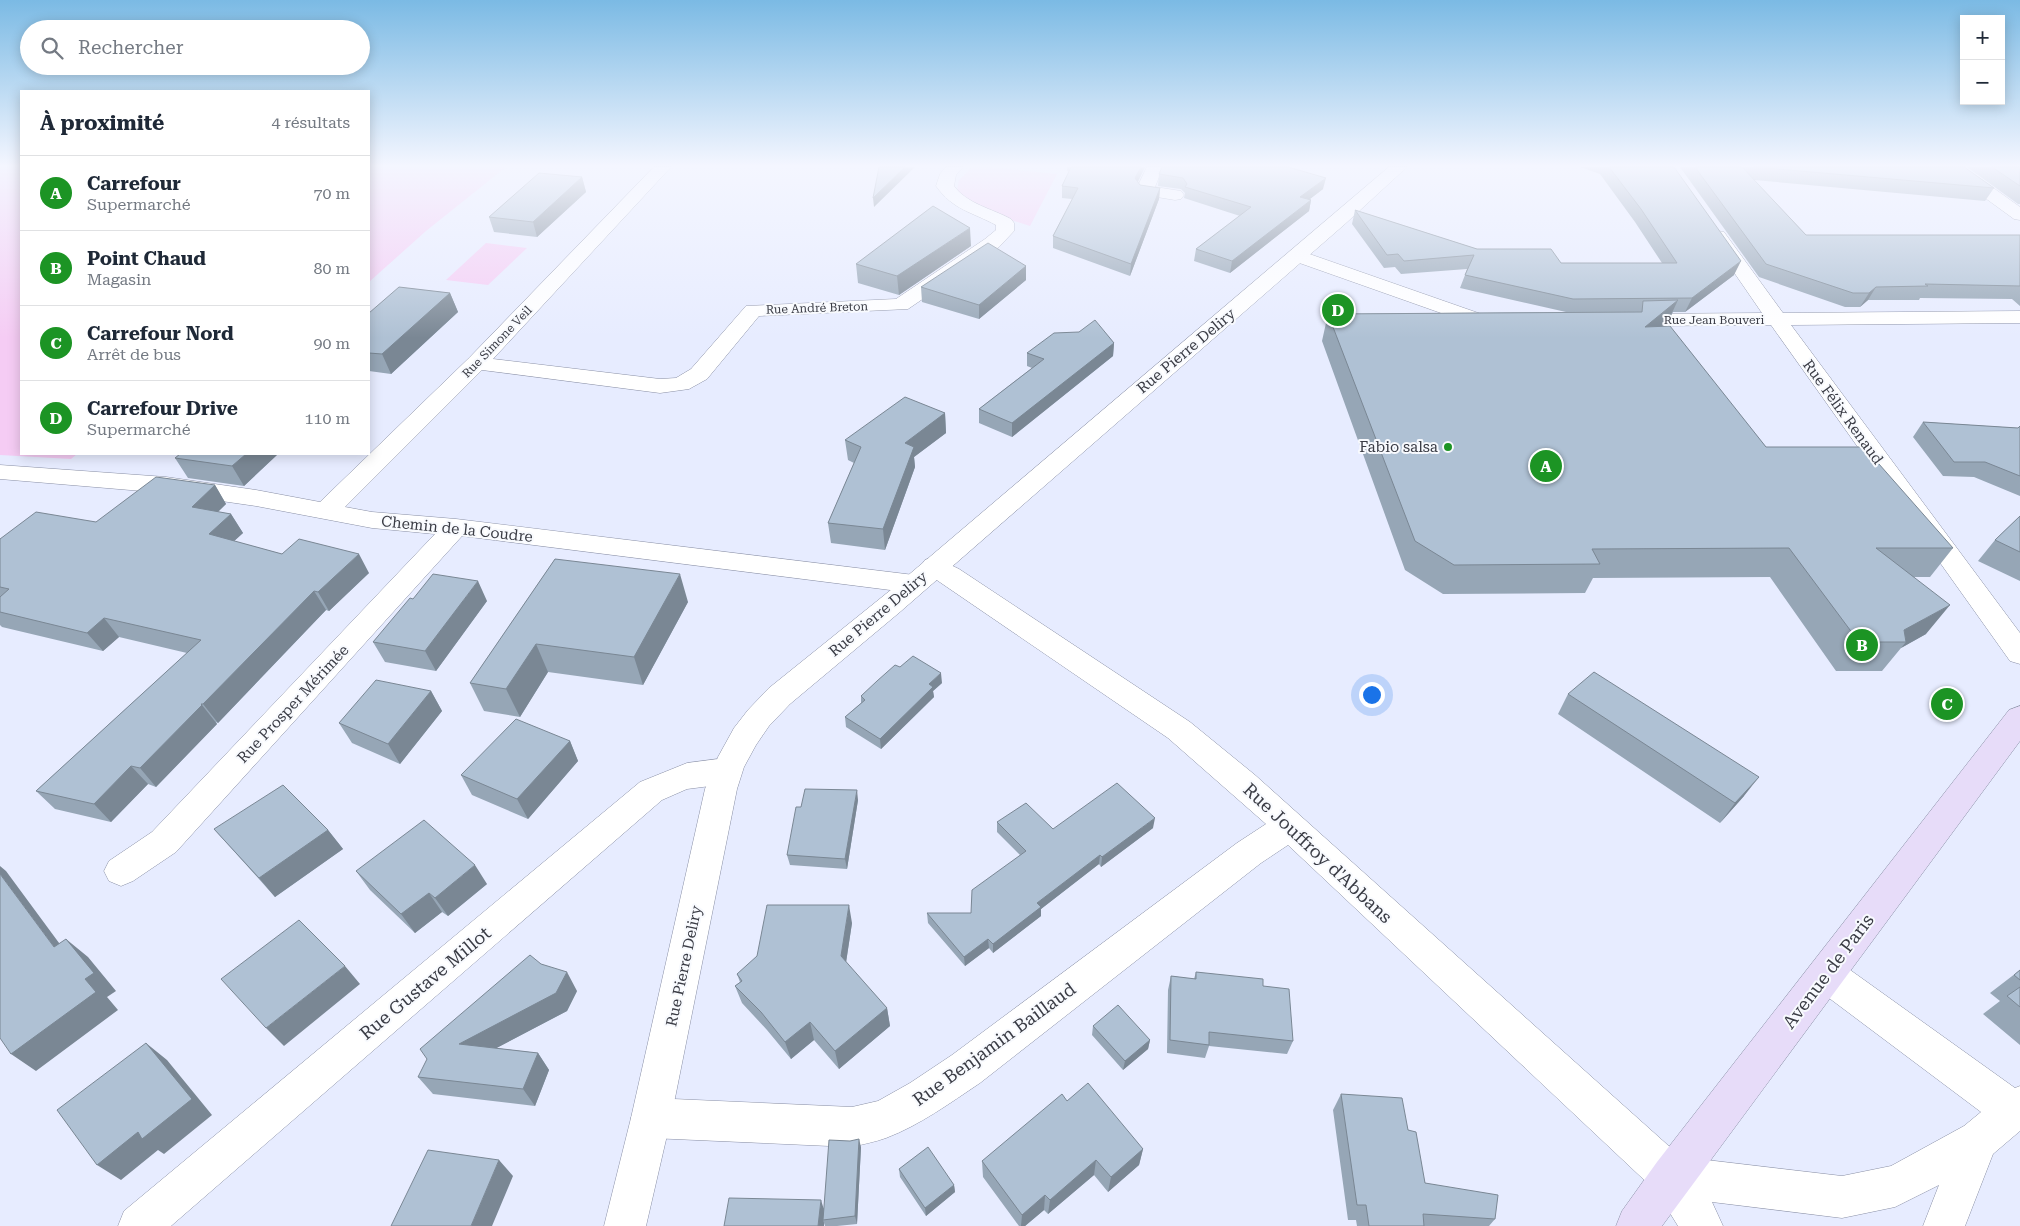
<!DOCTYPE html>
<html lang="fr">
<head>
<meta charset="utf-8">
<style>
  :root { --surface:#fff; --page:#f2f2f3; --text:#1f2937; --muted:#747a83; --line:#e0e1e3; --accent:#1c9424 }
  body { margin:0; font-family:"Roboto Serif",serif; background:var(--page); color:var(--text) }
  .controls { position:absolute; right:15px; top:15px; display:grid; overflow:hidden; border-radius:0px; box-shadow:0 2px 12px #0003 }
  .controls button { width:45px; height:45px; display:grid; place-items:center; padding:0; border:0; border-bottom:1px solid var(--line); background:var(--surface); color:var(--text); font:25px sans-serif }
  .you { position:absolute; left:1371px; top:694px; width:18px; height:18px; margin:-12px; border:4px solid #fff; border-radius:50%; background:#1a73e8; box-shadow:0 0 0 8px #1a73e833 }
  .badge { display:grid; place-items:center; width:32px; height:32px; border-radius:50%; background:var(--accent); color:#fff; font-size:16px; font-weight:700 }
  .pin { position:absolute; translate:-50% -50%; border:2px solid #fff; box-shadow:0 1px 5px #0006 }
  .list { margin:0; padding:0; list-style:none }
  h2 { display:flex; justify-content:space-between; align-items:center; height:65px; margin:0; padding:0 20px; font-size:21px }
  h2 small { font-size:16px; font-weight:400; color:var(--muted) }
  .list li { display:grid; grid-template-columns:32px 1fr auto; gap:15px; align-items:center; box-sizing:border-box; height:75px; padding:0 20px; border-top:1px solid var(--line) }
  .list b { display:block; font-size:19px; white-space:nowrap }
  .list p { margin:0; font-size:16px; white-space:nowrap; color:var(--muted) }
  .list em { font-size:16px; font-style:normal; color:var(--muted) }
  .icon { flex:none; width:28px; height:28px; fill:none; stroke:currentColor; stroke-width:2; stroke-linecap:round; stroke-linejoin:round }
  .map { position:relative; flex:none; width:2020px; height:1226px; overflow:hidden }
  .search { position:absolute; background:var(--surface); box-shadow:0 2px 12px #0003; left:20px; top:20px; width:350px; height:55px; display:flex; align-items:center; gap:12px; box-sizing:border-box; padding:0 18px; border-radius:28px; color:var(--muted); font-size:19px }
  .panel { position:absolute; background:var(--surface); box-shadow:0 2px 12px #0003; left:20px; top:90px; width:350px; height:365px; border-radius:0px }
  .map>svg:first-child { display:block }
  .green { fill:#f5ccf4 }
  .lines { fill:none; stroke-linecap:round; stroke-linejoin:round }
  .minor-casing { stroke:#898fa5; stroke-width:1 }
  .tertiary-casing { stroke:#898fa5; stroke-width:1 }
  .secondary-casing { stroke:#898fa5; stroke-width:1 }
  .minor { fill:#fff; fill-rule:evenodd }
  .tertiary { fill:#fff; fill-rule:evenodd }
  .secondary { fill:#e7dcf9; fill-rule:evenodd }
  .wall { fill:#96a6b6 }
  .shaded-wall { fill:#7a8794 }
  .building { fill:#afc1d4; stroke:#7a8794 }
  .poi-dot { fill:#1c9424; stroke:#f8fafe; stroke-width:2 }
  .labels { text-anchor:middle; dominant-baseline:central; stroke-width:4; stroke-linejoin:round; paint-order:stroke }
  .far-street-label { font-size:12px; fill:#3a3c45; stroke:#f8fafe }
  .street-label { font-size:15px; fill:#3a3c45; stroke:#f8fafe }
  .poi-label { font-size:15px; fill:#3a3c45; stroke:#f8fafe; text-anchor:end }
  .near-street-label { font-size:18px; fill:#3a3c45; stroke:#f8fafe }
</style>
</head>
<body>
<div class="map">
<svg width="2020" height="1226" viewBox="0 0 2020 1226">
  <rect width="100%" height="100%" fill="#e7ecff"/>
  <path class="green" d="M0,167H21V454H77L71,459L0,455Z
    M369,167H506L426,231L369,282Z
    M972,167H990L1057,174L1030,226L979,210L957,191L959,180Z
    M486,243L527,248L488,285L446,280Z"/>
  <g class="lines">
    <defs>
      <path id="minor" d="M654,167H671L493,359L660,379L676,378L691,369L746,306L896,299L985,239L996,230V225C972,212 953,210 936,186L940,174L946,167H963L956,175L954,186C967,204 993,209 1011,219L1014,223V231L999,247L908,309L759,316L707,379L689,389L660,393L482,370L345,507L372,512L456,519L914,575L923,577L927,584L923,591L914,593L462,536L176,852L133,881L121,886L109,881L104,871L109,861L152,832L435,534L372,528L256,506L166,493L0,479V465L166,477L256,490L320,502L469,358Z
        M1147,167H1163L1155,187L1181,191L1184,195L1181,199L1175,200L1139,194L1136,190Z
        M1946,167H1964L2020,207V220L2014,219L1948,171Z
        M1718,231L1724,232L1783,313L2020,311V323L1791,325L2020,633V664L2010,661L1771,325L1632,326L1625,324L1622,320L1625,316L1632,314L1762,313L1709,236L1712,232Z
        M1298,250L1484,315L1503,317L1506,321L1503,325L1496,327L1475,325L1291,260L1289,256L1291,252Z
        M934,557L959,569L1190,722L1255,775L1681,1157L1842,1176L1891,1166L1964,1126L1981,1112L1813,986L1808,974L1813,962L1826,957L1839,962L2015,1088L2020,1086V1131L1993,1154L1965,1226H1923L1939,1185L1895,1207L1842,1218L1712,1202L1723,1226H1678L1657,1192L1288,845L1261,863L980,1083C950,1103 920,1125 886,1138C875,1142 863,1144 852,1147L651,1138L637,1132L631,1118L637,1104L651,1098L852,1107L878,1101L910,1083L952,1055L1237,843L1266,824L1168,738L925,572L921,566L925,560Z
        M726,758L737,762L742,771L737,780L726,784L687,789L662,800L171,1226H118L124,1211L640,782L687,763Z"/>
      <path id="tertiary" d="M1389,167H1407L1345,224L900,612L790,704L769,726L756,745L744,767L737,789L671,1118L646,1226H604L631,1118L705,789L718,757L734,728L748,710L769,688L892,589Z"/>
      <path id="secondary" d="M2020,706V741L1662,1226H1616L1622,1211L1657,1162L2009,710Z"/>
    </defs>
    <use href="#minor" class="minor-casing"/>
    <use href="#tertiary" class="tertiary-casing"/>
    <use href="#secondary" class="secondary-casing"/>
    <use href="#minor" class="minor"/>
    <use href="#tertiary" class="tertiary"/>
    <use href="#secondary" class="secondary"/>
  </g>
  <path class="wall" d="M1064,167H1145L1138,182L1140,185L1160,188L1159,199L1130,276L1053,248V236L1072,199L1062,198V186L1069,171H1067V167Z
    M1580,167H1674L1734,275L1685,312H1673L1666,326L1766,447L1953,548L1930,577H1914L1926,634L1901,648L1882,671H1836L1770,577L1593,578L1585,593L1443,594L1405,570L1322,341L1328,314L1566,312L1460,288L1465,275L1467,269L1401,274L1395,267L1384,268L1352,224L1355,210L1477,249L1561,263H1662L1635,222L1600,174Z
    M1680,167H1964L1994,188L1985,201L1754,180L1806,235H2020V306L2012,299L1920,298L1919,300H1868L1860,307H1845L1759,277Z
    M1967,167H2020V204H2018Z
    M1159,174L1323,189L1310,199L1311,200L1309,211L1230,273L1194,261L1196,249L1240,216L1184,198L1185,193L1181,189L1158,186Z
    M582,177L586,192L537,237L494,232L489,217Z
    M971,246L899,295L858,283L856,264Z
    M1026,266V280L979,319L922,302L921,287Z
    M450,293L458,312L391,374L369,371V313Z
    M1114,343L1113,356L1012,437L979,423V409L1032,368L1027,366V353Z
    M945,413L946,433L914,457L915,467L885,550L831,543L828,523L854,463L848,460L845,440Z
    M1923,422L2018,428L2020,426V496L1974,477L1943,476L1913,437Z
    M278,454L244,486L188,478L175,458Z
    M215,485L226,504L218,512L231,514L243,533L234,541L282,554L369,573L329,611L326,610L218,723L216,722L217,724L156,787L148,784L111,822L55,809L36,791L187,653L119,637L103,651L2,627L0,625V539L96,522Z
    M2020,516V581L1978,561L1995,540Z
    M555,559L688,602L643,685L548,672L520,717L484,711L470,683Z
    M413,599L487,601L436,671L385,662L373,642Z
    M942,683L933,691L934,697L881,749L846,727L845,717L861,703V696Z
    M431,691L442,711L400,764L352,743L339,723Z
    M1568,694L1744,796L1720,823L1558,714Z
    M570,741L578,761L528,819L472,795L461,775Z
    M858,800L847,869L790,865L787,855L801,807Z
    M997,822L1053,829L1153,828L1101,867L1099,864L1041,909V916L993,953L989,948L965,966L928,923L927,913H971L1020,855L997,832Z
    M214,829L328,830L343,849L275,897Z
    M356,871L487,884L448,916L442,912L415,933L370,890Z
    M852,923L846,963L887,1008L890,1026L839,1069L814,1040L791,1059L767,1030L742,1003L735,986L740,982L737,974Z
    M2020,970V1045L1983,1014L2000,1001L1990,993Z
    M1196,972L1263,986L1293,1041L1287,1054L1209,1046L1205,1058L1167,1053L1168,990L1171,976L1194,979Z
    M577,991L567,1011L496,1048L538,1053L549,1070L535,1106L433,1094L418,1077Z
    M1093,1026L1150,1040L1148,1049L1123,1070L1092,1035Z
    M1341,1094L1408,1130L1425,1183L1495,1219L1489,1226H1357L1356,1220H1348L1333,1110Z
    M1067,1101L1143,1149L1139,1165L1108,1192L1094,1175L1048,1214L1044,1210L1025,1226H1019L983,1177L982,1161Z
    M861,1147L857,1224L837,1226H825L824,1223V1226H724L824,1208Z
    M899,1169L954,1185L955,1192L926,1216L900,1177Z"/>
  <path class="shaded-wall" d="M905,167H915L874,207L873,198Z
    M1141,167H1145L1134,189L1135,178Z
    M582,177L586,192L537,237L533,222Z
    M1326,178L1323,189L1298,208L1300,197Z
    M1160,188L1159,199L1130,276L1131,264Z
    M1311,200L1309,211L1230,273L1232,261Z
    M970,228L971,246L899,295L897,276Z
    M1741,261L1734,275L1685,312L1692,298Z
    M1026,266V280L979,319V305Z
    M1876,287L1868,300L1860,307L1869,293Z
    M450,293L458,312L391,374L382,354Z
    M1678,300L1665,328L1645,327Z
    M1114,343L1113,356L1012,437V423Z
    M945,413L946,433L914,457L915,467L885,550L883,529L905,443Z
    M246,454H278L244,486L232,466Z
    M215,485L226,504L204,525L192,507Z
    M231,514L243,533L221,553L209,534Z
    M359,554L369,573L329,611L318,592Z
    M680,574L688,602L643,685L634,657Z
    M478,581L487,601L436,671L425,651Z
    M314,591L326,610L218,723L203,704Z
    M1950,605L1926,634L1901,648L1906,642L1904,630Z
    M104,618L119,637L103,651L87,633Z
    M536,644L548,672L520,717L506,689Z
    M941,673L942,683L933,691L934,697L881,749L880,739L929,684Z
    M431,691L442,711L400,764L388,744Z
    M202,705L217,724L156,787L140,768Z
    M570,741L578,761L528,819L517,799Z
    M131,766L148,784L111,822L94,804Z
    M1759,777L1744,796L1720,823L1735,803Z
    M857,790L858,800L847,869L845,859Z
    M1155,818L1153,828L1101,867L1102,857Z
    M328,830L343,849L275,897L259,878Z
    M1100,855L1099,864L1041,909V916L993,953V944L1037,903Z
    M475,865L487,884L448,916L435,898Z
    M0,866L6,871L76,966L54,947L0,874Z
    M429,893L442,912L415,933L401,914Z
    M849,905L852,923L844,975L841,956Z
    M66,939L88,957L116,991L107,997L118,1010L36,1071L11,1054Z
    M988,939L989,948L965,966L964,957Z
    M345,966L360,984L284,1046L266,1028Z
    M567,972L577,991L567,1011L472,1061L459,1044Z
    M887,1008L890,1026L839,1069L835,1051Z
    M810,1022L814,1040L791,1059L785,1042Z
    M1150,1040L1148,1049L1123,1070L1125,1061Z
    M146,1043L167,1060L212,1115L164,1154L158,1150L121,1180L97,1165Z
    M538,1053L549,1070L535,1106L523,1089Z
    M859,1139L861,1147L857,1224L855,1216Z
    M1143,1149L1139,1165L1108,1192L1111,1177Z
    M499,1160L513,1176L492,1226H471Z
    M1096,1160L1094,1175L1048,1214L1050,1200Z
    M954,1185L955,1192L926,1216L925,1208Z
    M1045,1195L1044,1210L1025,1226H1021L1022,1215Z
    M821,1200L825,1213L823,1220L824,1223V1226H818Z"/>
  <path class="building" d="M879,167H905L873,198Z
    M1071,167H1141L1135,178L1140,185L1160,188L1131,264L1053,236L1078,188L1062,186Z
    M1162,167H1288L1326,178L1300,197L1311,200L1232,261L1196,249L1251,207L1185,187L1187,184L1183,178L1159,174Z
    M1609,167H1674L1741,261L1692,298L1573,299L1465,275L1474,255L1404,261L1398,254L1387,255L1355,210L1477,249H1551L1561,263H1677L1641,209Z
    M1695,167H1742L1806,235H2020V286L1925,284L1928,286L1876,287L1869,293H1853L1766,264Z
    M1754,167H1964L1994,188Z
    M1992,167H2020V186Z
    M539,173L582,177L533,222L489,217Z
    M933,206L970,228L897,276L856,264Z
    M988,243L1026,266L979,305L921,287Z
    M399,287L450,293L382,354L369,353V313Z
    M1678,300L1645,327L1670,326L1766,447H1864L1953,548H1876L1950,605L1904,630L1906,642H1859L1789,548L1592,549L1600,564L1454,565L1415,541L1328,314L1642,312L1643,301Z
    M1095,320L1114,343L1012,423L979,409L1044,359L1027,353L1054,333L1079,332Z
    M905,397L945,413L905,443L914,447L883,529L828,523L861,447L845,440Z
    M1923,422L2018,428L2020,426V476L1985,462H1954Z
    M180,454H246L232,466L175,458Z
    M156,477L215,485L192,507L231,514L209,534L282,554L299,539L359,554L318,592L314,591L203,704H201L202,705L140,768L131,766L94,804L36,791L201,640L104,618L87,633L0,612V597L9,589L0,587V539L36,512L96,522Z
    M2020,516V552L1995,540Z
    M555,559L680,574L634,657L536,644L506,689L470,683Z
    M433,574L478,581L425,651L373,642L410,598L413,599Z
    M913,656L941,673L929,684L933,687L880,739L845,717L865,700L861,696L877,681L895,665L900,667Z
    M1594,672L1759,777L1735,803L1568,694Z
    M376,680L431,691L388,744L339,723Z
    M516,719L570,741L517,799L461,775Z
    M1117,783L1155,818L1102,857L1100,855L1037,903L1041,907L993,944L988,939L964,957L927,913H971L972,890L1026,851L997,822L1026,803L1053,829Z
    M283,785L328,830L259,878L214,829Z
    M805,789L857,790L845,859L787,855L796,807H801Z
    M424,820L475,865L435,898L429,893L401,914L356,871Z
    M0,874L54,947L66,939L94,973L85,979L96,992L11,1054L0,1038Z
    M767,905H849L841,956L887,1008L835,1051L810,1022L785,1042L761,1012L735,986L742,981L737,974L757,956Z
    M299,920L345,966L266,1028L221,979Z
    M530,955L541,964L567,972L556,993L459,1044L538,1053L523,1089L418,1077L427,1059L420,1049Z
    M2020,970V980L2014,975Z
    M1196,972L1263,979V986L1289,989L1293,1041L1209,1032V1045L1170,1040L1171,976L1196,979Z
    M2020,987V1007L2007,996Z
    M1118,1005L1150,1040L1125,1061L1093,1026Z
    M146,1043L192,1099L142,1139L138,1132L97,1165L57,1110Z
    M1088,1083L1143,1149L1111,1177L1096,1160L1050,1200L1045,1195L1022,1215L982,1161L1062,1094L1067,1101Z
    M1341,1094L1402,1098L1408,1130L1416,1132L1425,1183L1498,1195L1495,1219L1423,1214L1424,1226H1369L1366,1205H1357Z
    M859,1139L855,1216L823,1220L829,1140L850,1141Z
    M928,1147L954,1185L925,1208L899,1169Z
    M428,1150L499,1160L471,1226H391Z
    M729,1198L821,1200L818,1226H724Z"/>
  <linearGradient id="sky" x2="0" y2="1"><stop stop-color="#7bbae4"/><stop offset="0.49" stop-color="#f4f6ff"/><stop offset="1" stop-color="#f4f6ff" stop-opacity="0"/></linearGradient>
  <rect width="2020" height="338" fill="url(#sky)"/>
  <circle class="poi-dot" cx="1448" cy="447" r="5"/>
  <g class="labels">
    <g class="far-street-label">
      <text transform="translate(817 308) rotate(-2)">Rue André Breton</text>
      <text x="1714" y="320">Rue Jean Bouveri</text>
      <text transform="translate(497 342) rotate(-46)">Rue Simone Veil</text>
    </g>
    <g class="street-label">
      <text transform="translate(1186 351) rotate(-40)">Rue Pierre Deliry</text>
      <text transform="translate(1843 412) rotate(54)">Rue Félix Renaud</text>
      <text transform="translate(457 529) rotate(6)">Chemin de la Coudre</text>
      <text transform="translate(878 614) rotate(-40)">Rue Pierre Deliry</text>
      <text transform="translate(293 704) rotate(-47)">Rue Prosper Mérimée</text>
      <text transform="translate(684 966) rotate(-78)">Rue Pierre Deliry</text>
    </g>
    <g class="poi-label">
      <text x="1438" y="447">Fabio salsa</text>
    </g>
    <g class="near-street-label">
      <text transform="translate(1318 853) rotate(43)">Rue Jouffroy d'Abbans</text>
      <text transform="translate(1828 971) rotate(-53)">Avenue de Paris</text>
      <text transform="translate(425 983) rotate(-40)">Rue Gustave Millot</text>
      <text transform="translate(994 1044) rotate(-36)">Rue Benjamin Baillaud</text>
    </g>
  </g>
</svg>
<div class="controls">
<button>+</button>
<button>−</button>
</div>
<div class="you"></div>
<div class="pin badge" style="left:1546px;top:466px">A</div>
<div class="pin badge" style="left:1862px;top:645px">B</div>
<div class="pin badge" style="left:1947px;top:704px">C</div>
<div class="pin badge" style="left:1338px;top:310px">D</div>
<div class="search"><svg class="icon" aria-label="search" viewBox="0 0 24 24"><circle cx="10" cy="10" r="6"/><path d="M15 15l6 6"/></svg>Rechercher</div>
<section class="panel">
<h2>À proximité<small>4 résultats</small></h2>
<ul class="list">
<li><span class="badge">A</span><div><b>Carrefour</b><p>Supermarché</p></div><em>70 m</em></li>
<li><span class="badge">B</span><div><b>Point Chaud</b><p>Magasin</p></div><em>80 m</em></li>
<li><span class="badge">C</span><div><b>Carrefour Nord</b><p>Arrêt de bus</p></div><em>90 m</em></li>
<li><span class="badge">D</span><div><b>Carrefour Drive</b><p>Supermarché</p></div><em>110 m</em></li>
</ul>
</section>
</div>
</body>
</html>
